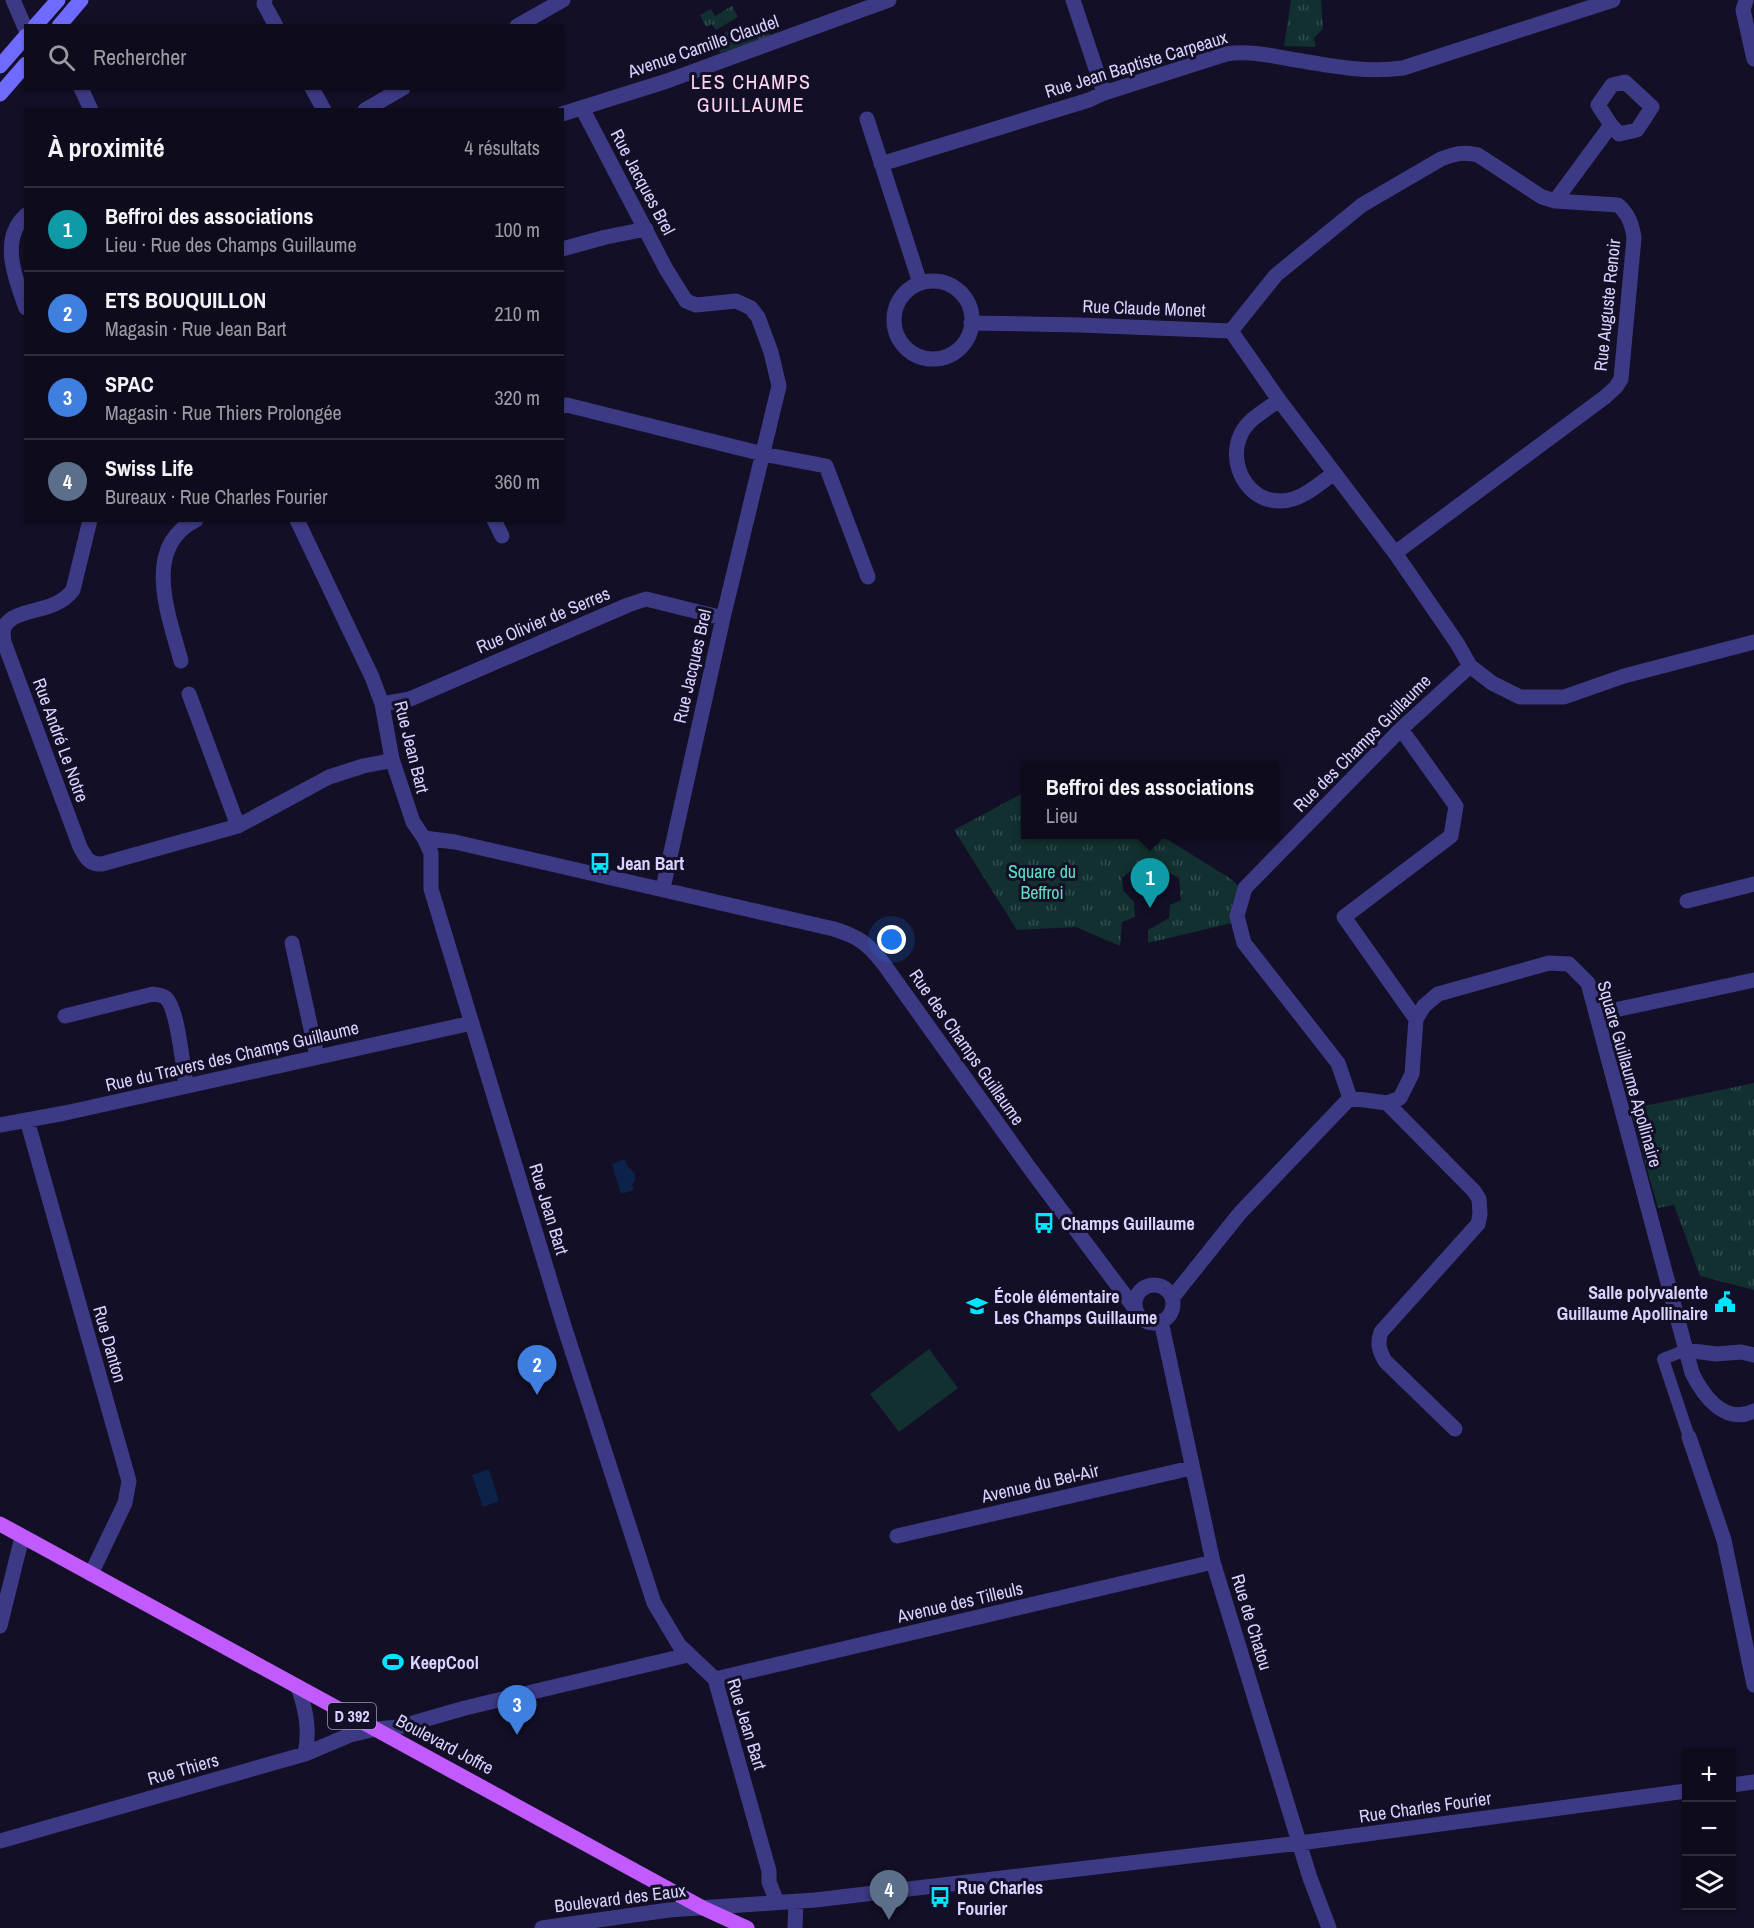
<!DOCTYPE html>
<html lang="fr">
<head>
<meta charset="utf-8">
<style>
  :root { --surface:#0e0b1c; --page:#171425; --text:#f1f3f6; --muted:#9b9ba3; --line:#2e2b3b; --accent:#0f766e }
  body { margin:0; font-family:"Archivo Narrow",sans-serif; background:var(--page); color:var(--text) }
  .controls { position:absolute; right:18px; bottom:18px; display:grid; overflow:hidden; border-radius:0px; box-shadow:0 2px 4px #0004 }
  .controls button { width:54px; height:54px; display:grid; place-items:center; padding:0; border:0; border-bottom:2px solid var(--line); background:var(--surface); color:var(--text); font:30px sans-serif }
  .you { position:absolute; left:892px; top:940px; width:21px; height:21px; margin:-15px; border:4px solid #fff; border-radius:50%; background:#1a73e8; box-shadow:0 0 0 9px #1a73e833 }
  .badge { display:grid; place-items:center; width:39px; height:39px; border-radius:50%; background:var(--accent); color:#fff; font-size:20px; font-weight:700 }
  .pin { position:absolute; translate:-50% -50px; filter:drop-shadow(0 2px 3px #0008) }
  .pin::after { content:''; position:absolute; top:32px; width:21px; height:18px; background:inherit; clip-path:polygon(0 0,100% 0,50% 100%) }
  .popup { position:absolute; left:1021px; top:761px; width:258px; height:78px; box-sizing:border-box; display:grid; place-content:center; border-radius:0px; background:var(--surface); filter:drop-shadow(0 2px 4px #0005); font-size:20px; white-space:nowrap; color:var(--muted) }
  .popup b { font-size:22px; color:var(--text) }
  .popup::after { content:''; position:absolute; left:50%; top:100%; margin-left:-12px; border:12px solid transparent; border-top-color:var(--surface) }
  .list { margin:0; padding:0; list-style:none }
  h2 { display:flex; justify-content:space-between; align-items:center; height:78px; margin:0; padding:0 24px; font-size:26px }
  h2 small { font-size:20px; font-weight:400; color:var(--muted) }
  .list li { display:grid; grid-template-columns:39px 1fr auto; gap:18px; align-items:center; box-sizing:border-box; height:84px; padding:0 24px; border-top:2px solid var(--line) }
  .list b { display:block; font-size:22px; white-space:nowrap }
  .list p { margin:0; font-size:20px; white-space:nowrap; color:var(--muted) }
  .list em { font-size:20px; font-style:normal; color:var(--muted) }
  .icon { flex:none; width:33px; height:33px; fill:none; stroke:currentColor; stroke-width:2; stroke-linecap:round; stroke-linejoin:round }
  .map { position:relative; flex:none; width:1754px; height:1928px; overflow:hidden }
  .search { position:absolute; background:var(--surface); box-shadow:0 2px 4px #0004; left:24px; top:24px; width:540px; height:66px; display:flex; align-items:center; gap:15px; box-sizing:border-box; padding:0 21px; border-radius:0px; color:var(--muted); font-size:22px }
  .panel { position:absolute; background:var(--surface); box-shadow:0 2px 4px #0004; left:24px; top:108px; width:540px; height:414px; border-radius:0px }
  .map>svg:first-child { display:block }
  .grass { fill:url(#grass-tufts) }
  .garden { fill:#12302f }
  .water { fill:#0c2248 }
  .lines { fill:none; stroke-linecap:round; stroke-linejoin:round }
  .pedestrian { stroke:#3d3a85; stroke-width:12 }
  .minor { stroke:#3d3a85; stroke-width:15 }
  .secondary { stroke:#6f6bff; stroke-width:15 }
  .primary { stroke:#c25bff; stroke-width:15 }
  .labels { text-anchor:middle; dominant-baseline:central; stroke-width:6; stroke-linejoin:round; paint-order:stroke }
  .shield { fill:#130f26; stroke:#9e99be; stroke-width:1.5 }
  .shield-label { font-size:16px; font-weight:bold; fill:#d9d4ff }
  .street-label { font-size:18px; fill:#d9d4ff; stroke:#130f26 }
  .poi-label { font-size:18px; font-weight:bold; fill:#d9d4ff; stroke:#130f26; text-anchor:start }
  .park-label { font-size:18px; fill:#5fe0c0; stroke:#130f26 }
  .neighbourhood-label { font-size:20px; letter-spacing:1.5px; fill:#ffd6f0; stroke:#130f26 }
</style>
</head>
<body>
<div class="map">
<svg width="1754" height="1928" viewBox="0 0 1754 1928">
  <defs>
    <pattern id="grass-tufts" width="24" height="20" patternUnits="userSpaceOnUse" patternTransform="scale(1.5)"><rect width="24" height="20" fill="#12302f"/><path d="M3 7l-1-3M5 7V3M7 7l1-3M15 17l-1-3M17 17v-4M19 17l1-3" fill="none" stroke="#344d4e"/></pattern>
  </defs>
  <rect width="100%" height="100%" fill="#130f26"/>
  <path class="grass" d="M1291,0H1321L1323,29L1314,38L1316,47L1284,46Z
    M732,6L738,17L716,30L712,24L706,27L700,15L711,9L715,16Z
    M741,24L748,37L766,27L771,36L720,53L713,39Z
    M1025,792L1026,834L1160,835L1228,877L1238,885L1231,908L1232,923L1148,943V930L1169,918L1170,905L1181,900L1179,878L1146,861L1122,877L1123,890L1134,902L1135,917L1122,922L1120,946L1076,927L1017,930L954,830Z
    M1754,1083V1290L1700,1276L1674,1205L1658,1208L1630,1109Z"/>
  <path class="garden" d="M929,1349L958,1388L899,1432L870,1394Z"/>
  <path class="water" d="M625,1159L627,1165L635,1174V1181L632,1184L634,1190L621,1194L612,1164Z
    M489,1469L499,1501L483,1507L472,1475Z"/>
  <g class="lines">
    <path class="pedestrian" d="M1686,1350L1663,1359L1689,1437"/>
    <path class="minor" d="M13,0L26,30
      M265,0L264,4L276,26
      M1073,0L1104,93
      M1746,0L1743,10L1754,59
      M517,26L563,0
      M81,88L91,110
      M312,88L324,110
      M582,108L666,269L686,301L696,305L736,301L751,308L758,317L771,352L779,386L723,618L663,888
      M365,110L403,88
      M562,114L667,81L889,0
      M867,119L920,283
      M881,164L1089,100L1104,93L1226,54C1251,50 1271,56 1296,60C1331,66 1367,73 1403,68L1613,0
      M1555,201L1611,125L1619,134L1637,130L1652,107L1625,82L1612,85L1598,105L1611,125
      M26,215C0,238 14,276 26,308
      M562,249L606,237L646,229
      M894 320a39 39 0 1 1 78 0a39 39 0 1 1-78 0Z
      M971,323L1080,325L1231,331L1279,400L1395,553L1457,643L1470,666L1492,683L1520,697H1564L1624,676L1754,642
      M1231,331L1276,275L1362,205L1441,159C1454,154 1464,151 1478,155L1542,197L1555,201L1618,205C1629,215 1632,224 1634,238L1621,379L1616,387L1605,397L1395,553
      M1279,400C1266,410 1248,419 1241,434C1227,463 1247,502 1281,501C1301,501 1319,484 1334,473
      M562,406L567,405L763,454L826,466L868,577
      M90,520L73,590C55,614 19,607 6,624C2,629 3,636 4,642L80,847C86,858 89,865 102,864L238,826L329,777L363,766L384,762L392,759
      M297,520L372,677L382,704L392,759L413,822L424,838L431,853V889L564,1326L654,1603L679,1645L715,1679L769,1871V1882L777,1902
      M494,520L502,536
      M181,661C169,616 141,547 196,520
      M189,694L238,826
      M382,704L410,699L628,605L646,599L723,618
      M1401,729L1456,806L1451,836L1344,917L1416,1019
      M424,838L455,842L834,929C859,937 867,943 883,963L1031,1170L1136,1310
      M1687,901L1754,884
      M292,943L317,1056
      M1610,1011L1754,980
      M65,1016L153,994C158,995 163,995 166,998C178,1009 183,1068 186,1085
      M1350,1098L1387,1103
      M1387,1103L1400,1098L1412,1074L1416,1019L1424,1006L1438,994L1549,963L1569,964L1588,983L1692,1373C1704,1397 1725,1425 1754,1411
      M1387,1103L1474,1191L1479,1199L1480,1214L1478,1224L1381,1332C1377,1344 1379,1350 1385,1361L1455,1429
      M27,1120L129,1481L125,1503L91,1574
      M0,1125L65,1113L472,1023
      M1135 1304a19 19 0 1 1 38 0a19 19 0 1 1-38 0Z
      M1172,1298L1240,1213L1350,1098L1338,1063L1244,943L1237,916L1245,888L1401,729L1470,666
      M1161,1321L1213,1562L1310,1878L1329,1928
      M1686,1350L1716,1354L1741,1352L1754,1355
      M1689,1437L1724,1540L1754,1685
      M897,1536L1191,1468
      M0,1626L22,1537
      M715,1679L1213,1562
      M298,1687C306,1710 310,1730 305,1754
      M1732,1785L1754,1782
      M0,1841L305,1754L350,1735L376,1729L399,1727L465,1708L688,1655
      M542,1928L669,1910L815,1900L1300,1843L1686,1791
      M795,1928L796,1901"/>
    <path class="secondary" d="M35,26L58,0
      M59,26L81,0
      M0,66L26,36
      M0,94L26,64"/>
    <path class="primary" d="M0,1524L703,1908L747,1928"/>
  </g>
  <defs>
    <symbol id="bus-bare" viewBox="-9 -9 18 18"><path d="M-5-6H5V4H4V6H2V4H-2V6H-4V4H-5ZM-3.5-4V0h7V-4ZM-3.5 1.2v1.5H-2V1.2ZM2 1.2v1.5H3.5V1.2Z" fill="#00e5ff" stroke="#130f26" stroke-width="2.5" paint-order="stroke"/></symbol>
    <symbol id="civic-bare" viewBox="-9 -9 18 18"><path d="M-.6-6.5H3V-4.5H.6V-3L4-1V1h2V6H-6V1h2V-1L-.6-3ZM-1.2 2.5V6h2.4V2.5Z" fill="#00e5ff" stroke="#130f26" stroke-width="2.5" paint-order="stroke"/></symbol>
    <symbol id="school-bare" viewBox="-9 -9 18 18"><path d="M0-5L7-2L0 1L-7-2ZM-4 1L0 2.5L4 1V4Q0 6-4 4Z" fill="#00e5ff" stroke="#130f26" stroke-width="2.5" paint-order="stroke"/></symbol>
    <symbol id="stadium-bare" viewBox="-9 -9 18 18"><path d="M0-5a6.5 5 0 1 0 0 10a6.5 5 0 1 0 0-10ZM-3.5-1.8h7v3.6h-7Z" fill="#00e5ff" stroke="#130f26" stroke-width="2.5" paint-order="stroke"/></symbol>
  </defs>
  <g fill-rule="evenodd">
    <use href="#bus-bare" x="585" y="848" width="30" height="30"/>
    <use href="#bus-bare" x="1029" y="1208" width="30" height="30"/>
    <use href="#civic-bare" x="1710" y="1287" width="30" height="30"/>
    <use href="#school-bare" x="962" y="1291" width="30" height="30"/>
    <use href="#stadium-bare" x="378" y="1647" width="30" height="30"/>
    <use href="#bus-bare" x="925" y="1882" width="30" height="30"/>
  </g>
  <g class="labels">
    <rect class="shield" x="328" y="1703" width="48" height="26" rx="4.5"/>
    <g class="shield-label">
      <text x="352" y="1716">D 392</text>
    </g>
    <g class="street-label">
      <text transform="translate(703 46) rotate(-19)">Avenue Camille Claudel</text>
      <text transform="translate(1136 64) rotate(-17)">Rue Jean Baptiste Carpeaux</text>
      <text transform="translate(643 182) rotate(62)">Rue Jacques Brel</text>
      <text transform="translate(1607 305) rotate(-84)">Rue Auguste Renoir</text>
      <text transform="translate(1144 308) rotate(2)">Rue Claude Monet</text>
      <text transform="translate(543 620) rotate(-23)">Rue Olivier de Serres</text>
      <text transform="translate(692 666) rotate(-77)">Rue Jacques Brel</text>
      <text transform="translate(61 740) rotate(70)">Rue André Le Notre</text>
      <text transform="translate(1362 743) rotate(-45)">Rue des Champs Guillaume</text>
      <text transform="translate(412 747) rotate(76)">Rue Jean Bart</text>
      <text transform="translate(967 1047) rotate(55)">Rue des Champs Guillaume</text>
      <text transform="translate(232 1056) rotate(-13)">Rue du Travers des Champs Guillaume</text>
      <text transform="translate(1630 1074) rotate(74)">Square Guillaume Apollinaire</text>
      <text transform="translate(549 1209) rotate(73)">Rue Jean Bart</text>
      <text transform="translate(110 1344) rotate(74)">Rue Danton</text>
      <text transform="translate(1040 1483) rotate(-13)">Avenue du Bel-Air</text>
      <text transform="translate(960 1602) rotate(-13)">Avenue des Tilleuls</text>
      <text transform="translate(1252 1622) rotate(73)">Rue de Chatou</text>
      <text transform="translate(747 1724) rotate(73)">Rue Jean Bart</text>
      <text transform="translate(445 1744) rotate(28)">Boulevard Joffre</text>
      <text transform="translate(183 1769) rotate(-16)">Rue Thiers</text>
      <text transform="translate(1425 1807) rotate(-8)">Rue Charles Fourier</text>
      <text transform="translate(620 1898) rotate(-7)">Boulevard des Eaux</text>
    </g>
    <g class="poi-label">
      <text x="617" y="863">Jean Bart</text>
      <text x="1061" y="1223">Champs Guillaume</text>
      <text x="1708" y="1292" text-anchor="end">Salle polyvalente<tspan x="1708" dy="21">Guillaume Apollinaire</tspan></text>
      <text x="994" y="1296">École élémentaire<tspan x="994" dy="21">Les Champs Guillaume</tspan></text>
      <text x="410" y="1662">KeepCool</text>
      <text x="957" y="1887">Rue Charles<tspan x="957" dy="21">Fourier</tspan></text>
    </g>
    <g class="park-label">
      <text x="1042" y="871">Square du<tspan x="1042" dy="21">Beffroi</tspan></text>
    </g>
    <g class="neighbourhood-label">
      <text x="751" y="81">LES CHAMPS<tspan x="751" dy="23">GUILLAUME</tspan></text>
    </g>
  </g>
</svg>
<div class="controls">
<button>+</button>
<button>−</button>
<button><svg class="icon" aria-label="layers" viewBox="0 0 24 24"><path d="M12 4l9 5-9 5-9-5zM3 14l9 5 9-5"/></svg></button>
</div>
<div class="you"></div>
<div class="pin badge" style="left:1150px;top:908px;background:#0f9aa8">1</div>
<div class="popup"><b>Beffroi des associations</b>Lieu</div>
<div class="pin badge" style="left:537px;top:1395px;background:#3f7fe0">2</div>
<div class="pin badge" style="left:517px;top:1735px;background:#3f7fe0">3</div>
<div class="pin badge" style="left:889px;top:1920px;background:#5c6f8a">4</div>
<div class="search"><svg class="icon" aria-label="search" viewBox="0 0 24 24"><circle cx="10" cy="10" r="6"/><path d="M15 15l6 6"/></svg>Rechercher</div>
<section class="panel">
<h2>À proximité<small>4 résultats</small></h2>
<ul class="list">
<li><span class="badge" style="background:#0f9aa8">1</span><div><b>Beffroi des associations</b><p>Lieu · Rue des Champs Guillaume</p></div><em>100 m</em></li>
<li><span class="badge" style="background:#3f7fe0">2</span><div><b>ETS BOUQUILLON</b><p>Magasin · Rue Jean Bart</p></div><em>210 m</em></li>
<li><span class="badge" style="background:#3f7fe0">3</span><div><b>SPAC</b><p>Magasin · Rue Thiers Prolongée</p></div><em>320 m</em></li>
<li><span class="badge" style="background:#5c6f8a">4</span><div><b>Swiss Life</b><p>Bureaux · Rue Charles Fourier</p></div><em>360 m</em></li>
</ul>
</section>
</div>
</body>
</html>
